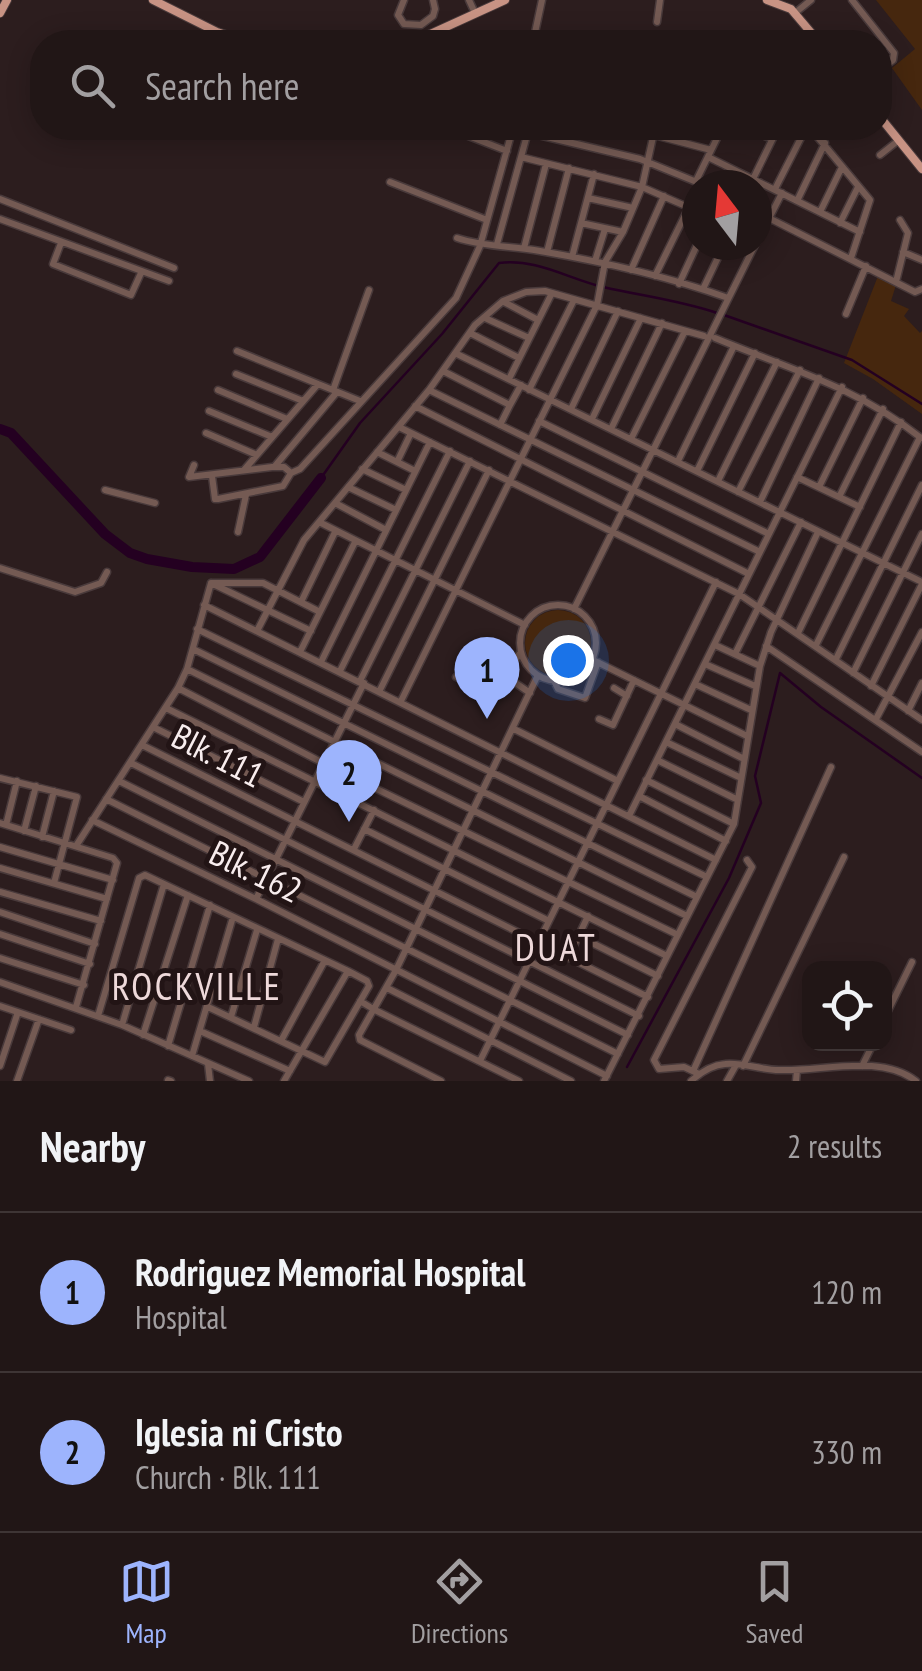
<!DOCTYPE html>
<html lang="en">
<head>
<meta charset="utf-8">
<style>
  :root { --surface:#211616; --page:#2d2323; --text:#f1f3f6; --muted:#a29fa1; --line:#3e3535; --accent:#9db4fd }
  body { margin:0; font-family:"PT Sans Narrow",sans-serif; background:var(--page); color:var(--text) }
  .controls { position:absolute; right:30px; bottom:30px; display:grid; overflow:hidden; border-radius:20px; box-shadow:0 5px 25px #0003 }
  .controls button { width:90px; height:90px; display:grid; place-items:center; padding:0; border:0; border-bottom:2px solid var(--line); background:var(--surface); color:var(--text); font:50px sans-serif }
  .compass { position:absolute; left:682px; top:170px; width:90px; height:90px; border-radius:50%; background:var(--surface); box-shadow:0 5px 25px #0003; rotate:344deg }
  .you { position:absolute; left:568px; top:660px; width:35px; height:35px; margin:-25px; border:8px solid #fff; border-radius:50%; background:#1a73e8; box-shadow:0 0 0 15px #1a73e833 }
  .badge { display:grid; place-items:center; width:65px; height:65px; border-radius:50%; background:var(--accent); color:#111; font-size:32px; font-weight:700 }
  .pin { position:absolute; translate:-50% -82px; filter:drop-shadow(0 2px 5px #0008) }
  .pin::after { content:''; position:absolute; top:52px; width:35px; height:30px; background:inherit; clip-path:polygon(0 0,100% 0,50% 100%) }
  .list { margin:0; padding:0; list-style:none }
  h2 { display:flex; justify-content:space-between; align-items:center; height:130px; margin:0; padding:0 40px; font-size:42px }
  h2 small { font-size:32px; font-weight:400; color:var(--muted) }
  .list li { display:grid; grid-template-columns:65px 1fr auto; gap:30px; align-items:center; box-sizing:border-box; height:160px; padding:0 40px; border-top:2px solid var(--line) }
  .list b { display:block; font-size:38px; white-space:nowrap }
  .list p { margin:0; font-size:32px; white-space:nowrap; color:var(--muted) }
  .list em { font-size:32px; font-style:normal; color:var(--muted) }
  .icon { flex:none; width:55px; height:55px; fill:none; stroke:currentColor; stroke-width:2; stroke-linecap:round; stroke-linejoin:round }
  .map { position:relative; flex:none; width:922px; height:1081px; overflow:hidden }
  .search { position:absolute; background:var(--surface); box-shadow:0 5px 25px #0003; left:30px; right:30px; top:30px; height:110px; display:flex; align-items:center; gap:25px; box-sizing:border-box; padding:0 35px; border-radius:40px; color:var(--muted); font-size:38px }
  .sheet { height:450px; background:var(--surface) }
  nav { display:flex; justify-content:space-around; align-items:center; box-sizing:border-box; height:140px; border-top:2px solid var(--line); background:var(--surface); font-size:28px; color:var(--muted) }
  nav a { display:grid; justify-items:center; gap:5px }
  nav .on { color:var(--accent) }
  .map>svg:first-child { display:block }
  .green { fill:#46270e }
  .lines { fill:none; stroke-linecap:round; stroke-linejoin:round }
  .stream { stroke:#240021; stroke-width:2.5 }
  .river { stroke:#240021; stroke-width:10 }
  .minor-casing { stroke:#493a3b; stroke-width:9 }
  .major-casing { stroke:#493a3b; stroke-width:10 }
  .minor { stroke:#745a53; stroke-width:6 }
  .major { stroke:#c89384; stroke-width:8 }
  .labels { text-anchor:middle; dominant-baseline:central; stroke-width:10; stroke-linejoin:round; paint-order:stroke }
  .street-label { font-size:35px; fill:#f8edee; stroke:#221415 }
  .neighbourhood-label { font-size:38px; letter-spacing:2.5px; fill:#eed9da; stroke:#221415 }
</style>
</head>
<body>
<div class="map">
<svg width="922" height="1081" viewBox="0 0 922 1081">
  <rect width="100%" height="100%" fill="#2c1d1e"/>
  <path class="green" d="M876,0H922V110L892,68L915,49Z
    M878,276L896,285L891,301L909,309L904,316L920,333L922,331V414L873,379L844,363Z
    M525 643a33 33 0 1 1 66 0a33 33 0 1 1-66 0Z"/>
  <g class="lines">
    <path class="stream" d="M724,315L852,360L922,404
      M321,478L360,423L442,334L499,263C536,258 569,279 603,287C642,296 678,300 717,313
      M627,1067L729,878L761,803L755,776L780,673L821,707L922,778"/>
    <path class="river" d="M0,429L11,433L105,534L130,553L147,559L192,567L234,569L260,557L321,478"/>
    <defs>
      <path id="minor" d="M404,0L398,15L404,24L421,25L433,16L435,9L433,0
        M469,0L475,13
        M852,0L894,53L893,60L880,70
        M795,13L811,0
        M657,22L660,0
        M533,42L542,0
        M448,128L507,151
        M627,128L711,150
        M746,128L772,139
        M810,128L870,200L851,258
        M513,129L640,159L704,185
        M880,155L899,140
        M521,157L642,187L697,211
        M708,157L860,232
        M753,179L778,128
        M696,181L722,128
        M390,182L487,220
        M775,189L806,128
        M588,198L633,208
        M0,199L174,268
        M797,201L825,143
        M757,212L915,292L922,289
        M820,212L842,167
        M0,219L169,281
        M581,223L623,232
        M840,223L858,187
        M457,238C484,247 512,246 540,251C604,262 667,276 728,298
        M757,242L782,193
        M61,243L53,264L131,295L141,273
        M497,244L529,128
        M524,248L546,164
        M547,252L569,168
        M903,252L922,260
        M572,257L594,174
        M595,261L605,229
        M631,270L664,196
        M655,276L689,207
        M896,282L908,233L900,220
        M679,284L697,245
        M703,289L724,245
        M504,302L538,320
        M846,314L866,266
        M485,318L529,338
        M470,333L519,358
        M715,338C787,368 859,388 921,438
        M237,351L360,401
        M457,354L922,582
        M443,371L510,405L521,385
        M236,374L303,401
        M509,379L552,293
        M218,390L287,419
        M333,390L369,290
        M429,390L760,552
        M529,390L574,300
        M415,406L749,574
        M571,409L618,311
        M209,411L272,437
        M592,419L641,318
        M539,421L769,534
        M500,425L510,405
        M399,427L739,594L922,720
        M611,429L662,323
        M206,433L257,455
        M631,439L685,331
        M377,452L415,471
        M678,461L734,346
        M397,462L411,433
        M194,465L189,477L272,467H284L291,473L300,469L456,298L480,246L513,128
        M275,466L337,392
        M362,469L406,490
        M244,470L318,384
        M697,471L755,353
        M212,476L215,499H218L283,486L291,473
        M797,477L860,507
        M718,481L777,362
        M348,487L396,510
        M819,487L863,398
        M105,490L155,503
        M738,492L800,370
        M839,497L883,409
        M760,502L819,378
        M335,503L386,530
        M319,522L525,625
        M238,532L246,495
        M0,568L75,592L101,583L107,572
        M211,583H263L320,612
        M213,584L311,631
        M301,602L335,532
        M204,605L716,860
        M520 643a38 38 0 1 1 76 0a38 38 0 1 1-76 0Z
        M574,609L755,245
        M197,629L707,877
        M257,631L304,540L429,390L475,325L503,301L526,292L545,291L704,336
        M798,633L901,422
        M715,645L760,666
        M816,645L920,437
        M766,646L922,752
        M193,649L697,897
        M300,652L355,542
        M735,654L801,522
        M836,659L922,485
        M593,660L747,736
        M321,662L430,442
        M705,664L755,686
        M187,669L687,916
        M340,671L450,451
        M853,673L922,534
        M504,675L521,652
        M456,677L467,679L481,668L504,675L530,693
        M360,681L470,461
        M554,681L558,689L585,698L598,662
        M695,684L751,710
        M871,686L922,584
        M178,688L323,763L678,935
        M614,688L627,696
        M380,690L489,470
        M401,701L597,305L605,262L623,232L642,187L655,128
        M166,708L667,956
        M908,711L922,683
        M599,719L613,725L634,680
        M876,719L922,632
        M675,724L742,758
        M153,727L304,802
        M514,729L618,781
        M666,742L739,777
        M142,745L648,997
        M657,760L738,800
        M131,763L639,1016
        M0,778L77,797L54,883
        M646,780L734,824
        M119,781L628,1035
        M639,796L726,841
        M106,799L618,1054
        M629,816L842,387
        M92,820L256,899L607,1076
        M0,823L113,858L117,863L76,1007
        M6,825L17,781
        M364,829L549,921
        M24,831L36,786
        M42,837L54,791
        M76,846L178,688L187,669L211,583
        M0,847L113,880
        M354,849L374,810
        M0,868L107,899
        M0,892L101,921
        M256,899L364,683
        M0,912L95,944
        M0,934L90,964
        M578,936L658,976
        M0,958L84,985
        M568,958L588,916
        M0,982L122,1025L249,1081
        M387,988L571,1081
        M360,1001L370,1007
        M0,1006L71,1030
        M375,1010L519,1081
        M98,1016L139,878L145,875L348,971L367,981L369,986L325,1062L208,1007
        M231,1017L257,930
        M884,1019L912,962
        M122,1025L164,884
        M254,1027L278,939
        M200,1031L290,1071
        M143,1035L188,895
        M282,1039L324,962
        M168,1046L210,905
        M192,1056L233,917
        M480,1061L716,582
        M208,1064L210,1081
        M0,1066L18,1012
        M743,1066L844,857
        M862,1066L873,1044
        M694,1069L831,767
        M699,1074L684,1067L659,1069L654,1060L752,867L747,860
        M168,1080L171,1081
        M17,1081L39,1019
        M284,1081L348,971
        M441,1081L360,1040L359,1035L396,970L537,677
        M604,1081L734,824L760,666L771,632L818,532
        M691,1081C701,1072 712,1065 725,1064C742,1062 761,1070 779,1070C821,1072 880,1053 916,1081
        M727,1081L736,1065
        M796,1081L797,1070"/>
      <path id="major" d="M153,0L217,32L247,42
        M767,0L791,9L819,42
        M0,13L7,0
        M413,42L505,0
        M880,117L922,169"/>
    </defs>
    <use href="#minor" class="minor-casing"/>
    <use href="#major" class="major-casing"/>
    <use href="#minor" class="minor"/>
    <use href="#major" class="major"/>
  </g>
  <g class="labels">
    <g class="street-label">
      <text transform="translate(218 755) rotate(27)">Blk. 111</text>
      <text transform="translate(256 871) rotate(26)">Blk. 162</text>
    </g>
    <g class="neighbourhood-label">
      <text x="556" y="946">DUAT</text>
      <text x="197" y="985">ROCKVILLE</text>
    </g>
  </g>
</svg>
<div class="controls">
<button><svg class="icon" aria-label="locate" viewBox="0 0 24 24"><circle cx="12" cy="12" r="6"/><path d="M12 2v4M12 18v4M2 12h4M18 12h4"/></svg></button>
</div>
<svg class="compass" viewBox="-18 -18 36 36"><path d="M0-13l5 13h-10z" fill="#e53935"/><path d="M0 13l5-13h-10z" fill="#a29fa1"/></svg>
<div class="you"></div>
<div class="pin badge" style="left:487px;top:719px">1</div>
<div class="pin badge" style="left:349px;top:822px">2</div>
<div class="search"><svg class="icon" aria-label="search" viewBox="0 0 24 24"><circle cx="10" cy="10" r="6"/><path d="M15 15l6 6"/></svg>Search here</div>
</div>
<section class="sheet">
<h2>Nearby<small>2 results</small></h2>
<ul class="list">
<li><span class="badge">1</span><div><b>Rodriguez Memorial Hospital</b><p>Hospital</p></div><em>120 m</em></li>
<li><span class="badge">2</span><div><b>Iglesia ni Cristo</b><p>Church · Blk. 111</p></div><em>330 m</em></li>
</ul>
</section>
<nav>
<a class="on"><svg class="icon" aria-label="map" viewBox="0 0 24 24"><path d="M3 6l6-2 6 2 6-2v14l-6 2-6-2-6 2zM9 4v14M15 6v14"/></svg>Map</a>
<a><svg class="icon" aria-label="directions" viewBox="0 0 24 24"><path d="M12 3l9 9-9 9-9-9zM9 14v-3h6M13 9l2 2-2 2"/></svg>Directions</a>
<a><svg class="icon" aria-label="saved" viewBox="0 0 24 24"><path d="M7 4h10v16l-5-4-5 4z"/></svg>Saved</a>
</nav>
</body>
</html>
